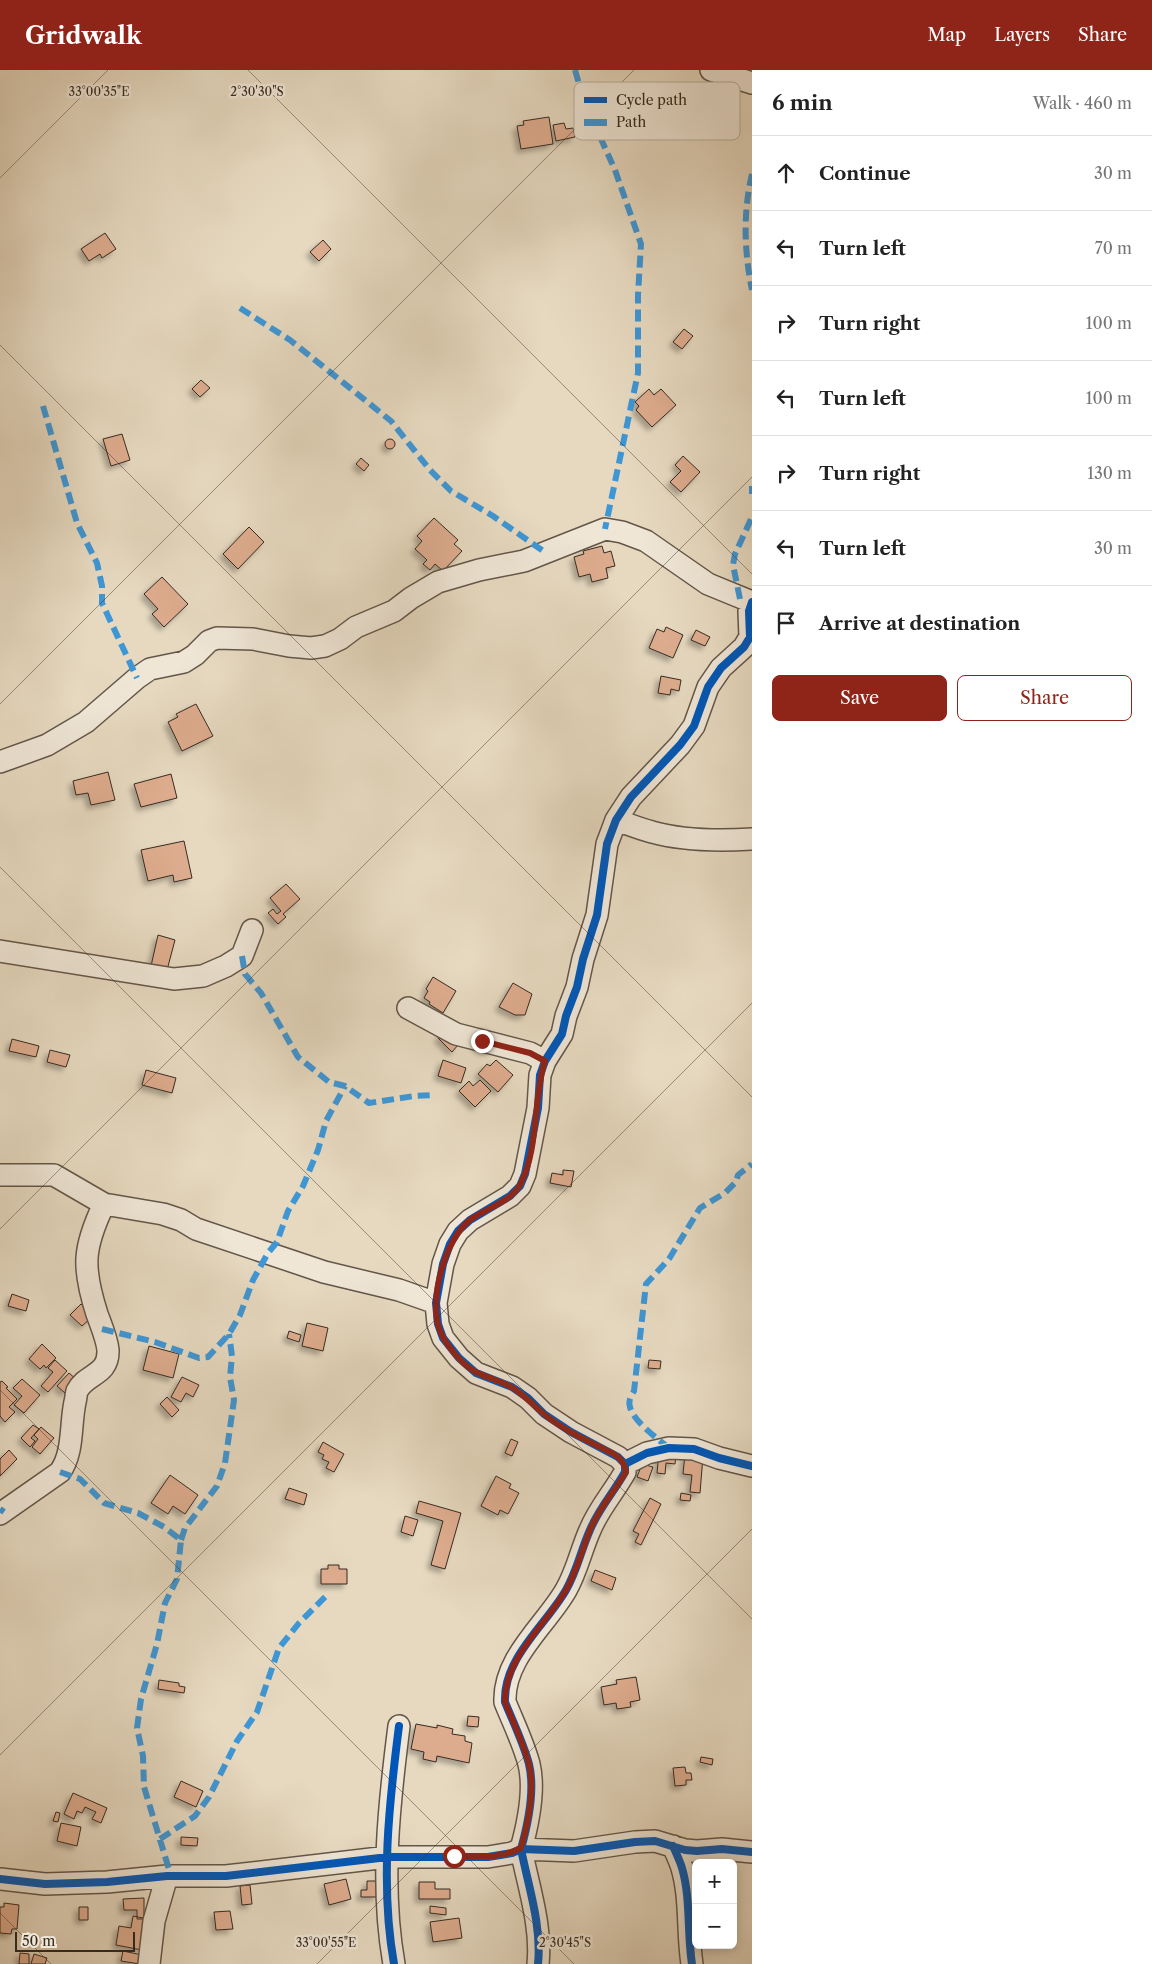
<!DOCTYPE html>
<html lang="en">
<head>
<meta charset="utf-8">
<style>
  :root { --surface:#fff; --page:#f6f6f6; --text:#222; --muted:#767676; --line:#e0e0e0; --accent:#8f2418 }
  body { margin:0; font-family:"Libre Caslon Text",serif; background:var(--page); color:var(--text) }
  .controls { position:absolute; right:15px; bottom:15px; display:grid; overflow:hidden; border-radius:8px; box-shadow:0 2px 12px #0003 }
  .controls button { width:45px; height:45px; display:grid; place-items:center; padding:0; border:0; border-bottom:1px solid var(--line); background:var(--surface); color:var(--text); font:25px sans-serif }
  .scale { position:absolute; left:15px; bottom:12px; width:120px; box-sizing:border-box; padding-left:5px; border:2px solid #372a21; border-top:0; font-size:14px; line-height:18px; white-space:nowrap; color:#372a21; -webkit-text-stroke:4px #efe6d6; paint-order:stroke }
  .stop { position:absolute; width:15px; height:15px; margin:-11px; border:4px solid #8f2418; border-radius:50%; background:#fff }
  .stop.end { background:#8f2418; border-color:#fff; box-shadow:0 1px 5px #0008 }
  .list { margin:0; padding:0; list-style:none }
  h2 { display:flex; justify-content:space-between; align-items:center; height:65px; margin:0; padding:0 20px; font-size:21px }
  h2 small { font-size:16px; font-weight:400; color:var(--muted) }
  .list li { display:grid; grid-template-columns:32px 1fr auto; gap:15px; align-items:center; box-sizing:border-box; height:75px; padding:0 20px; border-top:1px solid var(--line) }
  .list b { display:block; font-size:19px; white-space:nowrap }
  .list em { font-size:16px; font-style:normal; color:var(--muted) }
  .actions { display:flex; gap:10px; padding:15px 20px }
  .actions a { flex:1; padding:11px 0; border:1px solid var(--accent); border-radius:8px; text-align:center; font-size:18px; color:var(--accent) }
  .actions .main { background:var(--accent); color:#fff }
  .icon { flex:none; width:28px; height:28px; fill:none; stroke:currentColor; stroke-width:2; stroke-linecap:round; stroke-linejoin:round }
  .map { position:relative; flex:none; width:752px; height:1894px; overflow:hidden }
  header { display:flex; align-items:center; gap:30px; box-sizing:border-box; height:70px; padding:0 25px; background:var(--accent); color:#fff }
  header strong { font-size:24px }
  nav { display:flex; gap:28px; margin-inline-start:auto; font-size:18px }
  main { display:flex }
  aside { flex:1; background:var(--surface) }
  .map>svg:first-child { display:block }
  .building { fill:#ddac8e; stroke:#372a21; filter:url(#shadow) }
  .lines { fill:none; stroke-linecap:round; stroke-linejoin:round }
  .minor-casing { stroke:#635649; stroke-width:24 }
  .minor { stroke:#efe6d6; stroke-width:21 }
  .quiet { stroke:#3e96d5; stroke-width:6; stroke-dasharray:12 6; stroke-linecap:butt }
  .cycleway-casing { stroke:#efe6d6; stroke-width:11 }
  .cycleway { stroke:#0057b8; stroke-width:8 }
  .route { stroke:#8f2418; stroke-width:6 }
  .ticks { fill:none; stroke:#372a21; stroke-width:1; stroke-opacity:0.45 }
  .key { fill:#efe6d6; stroke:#b8aea0; stroke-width:1 }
  .key-label { font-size:14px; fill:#372a21 }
  .ticks-label { font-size:12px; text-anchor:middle; fill:#372a21; stroke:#efe6d6; stroke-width:5; stroke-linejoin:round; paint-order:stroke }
</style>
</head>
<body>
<header>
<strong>Gridwalk</strong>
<nav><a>Map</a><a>Layers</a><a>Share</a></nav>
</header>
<main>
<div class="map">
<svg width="752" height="1894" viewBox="0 0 752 1894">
  <defs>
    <filter id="shadow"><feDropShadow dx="-4" dy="4" stdDeviation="2.5" flood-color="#0004"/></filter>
  </defs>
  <rect width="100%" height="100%" fill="#e6d9c0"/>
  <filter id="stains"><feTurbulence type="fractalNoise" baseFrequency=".004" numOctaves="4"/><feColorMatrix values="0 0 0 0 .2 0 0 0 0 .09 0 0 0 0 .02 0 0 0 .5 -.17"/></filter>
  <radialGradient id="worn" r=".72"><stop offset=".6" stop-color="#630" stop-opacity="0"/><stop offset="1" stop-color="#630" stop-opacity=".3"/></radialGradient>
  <path class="building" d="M549,47L553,74L521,79L517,56L524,55L523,51Z
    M564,53L566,59L573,58L575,67L556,71L553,55Z
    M105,163L116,179L102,188L100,184L89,191L81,179Z
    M323,170L331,179L319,191L310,182Z
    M684,259L693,266L682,279L673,272Z
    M201,310L210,318L200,327L192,319Z
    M649,319L654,325L661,319L676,335L652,357L636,340L639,336L635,332Z
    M122,364L130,390L111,396L103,369Z
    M385 374a5 5 0 1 1 10 0a5 5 0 1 1-10 0Z
    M683,386L700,402L681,422L670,412L681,401L675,395Z
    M361,388L369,395L364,401L356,394Z
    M434,448L458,470L454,474L462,481L443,501L435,494L430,500L423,494L427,490L415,479L422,471L417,466Z
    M249,457L264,472L238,499L223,484Z
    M602,476L604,483L611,481L615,496L606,498L608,508L592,512L590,504L579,507L574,487L584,484L583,481Z
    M162,507L188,534L164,557L152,544L158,539L144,524Z
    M666,557L683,565L673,588L649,578L657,559L664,562Z
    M696,560L710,567L705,576L691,570Z
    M661,606L681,610L679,621L671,619L670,625L658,623Z
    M196,634L213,666L182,681L168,652L178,647L176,644Z
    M108,702L115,730L91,735L88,723L76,725L73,711Z
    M171,704L177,728L141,737L134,714Z
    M184,771L192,808L174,812L173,805L148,811L141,780Z
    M286,814L300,829L283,844L286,847L278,854L268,843L273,839L277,844L281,841L270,828Z
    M158,865L175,870L167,900L151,896Z
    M433,907L456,921L443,943L429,934L430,932L424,928L428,921L426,919Z
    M513,913L532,924L525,945H515L499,937Z
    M444,961L458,975L452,982L438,968Z
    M12,969L39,976L36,987L9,981Z
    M50,980L70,985L66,997L47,992Z
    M443,990L466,998L461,1013L438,1006Z
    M496,990L513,1005L498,1022L478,1004L487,994L490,996Z
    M146,1000L176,1008L172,1023L142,1015Z
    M480,1010L491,1021L475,1037L459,1021L469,1011L473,1016Z
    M563,1100L574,1101L571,1117L550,1113L552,1103L563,1105Z
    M12,1224L29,1230L26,1241L8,1236Z
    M81,1234L93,1246L82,1256L70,1245Z
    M307,1253L328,1258L323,1281L302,1276Z
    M289,1261L301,1265L299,1272L287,1268Z
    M42,1274L56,1288L46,1298L44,1295L40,1299L29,1289Z
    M149,1276L179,1284L173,1308L143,1300Z
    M55,1290L67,1301L48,1322L41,1316L53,1302L48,1298Z
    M649,1290L661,1291L660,1299L648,1298Z
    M69,1303L77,1310L65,1323L57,1316Z
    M182,1307L199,1315L193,1327L186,1323L181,1332L171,1327Z
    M22,1309L40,1325L24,1343L14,1335L22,1326L13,1318Z
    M2,1311L8,1317L6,1318L17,1329L9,1337L15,1342L5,1352L0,1346V1312Z
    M167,1327L179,1340L172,1347L160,1334Z
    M33,1355L39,1359L31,1368L35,1371L30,1377L21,1368Z
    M41,1357L54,1368L40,1384L32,1377L38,1369L34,1365Z
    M511,1369L518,1372L512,1386L505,1383Z
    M323,1372L344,1384L334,1402L326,1398L329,1392L322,1389L324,1385L318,1382Z
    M9,1380L17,1389L0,1406V1389Z
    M659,1383L676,1385L675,1394L666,1393L665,1404L657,1403Z
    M685,1384L703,1386L700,1423L690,1422L692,1405L683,1404Z
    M642,1394L653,1397L648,1411L637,1407Z
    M170,1405L198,1425L185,1444L173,1436L168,1444L151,1433Z
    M496,1406L511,1414L509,1418L519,1423L508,1444L500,1440L498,1445L481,1436Z
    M289,1418L307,1424L304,1435L285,1429Z
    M681,1423L691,1425L690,1431L680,1430Z
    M650,1428L661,1434L641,1475L635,1472L639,1464L633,1461Z
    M419,1431L461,1443L445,1499L431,1495L443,1451L416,1443Z
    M405,1446L418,1450L413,1466L401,1462Z
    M328,1495H339V1499H347V1514H321V1499H328Z
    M595,1500L616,1508L612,1520L591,1511Z
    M636,1607L640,1630L630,1632L631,1637L617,1639L616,1633L604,1635L601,1617L617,1614L616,1610Z
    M159,1610L179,1613V1616L185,1617L184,1623L158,1619Z
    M468,1646L479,1647L478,1657L467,1656Z
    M416,1654L437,1658V1655L453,1659L452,1664L465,1666V1671L472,1673L469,1693L437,1686L436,1692L423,1689L424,1682L411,1679Z
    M701,1687L713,1689L712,1695L700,1692Z
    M685,1697L686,1703H691L692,1710H686V1715L675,1716L673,1698Z
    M181,1711L203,1721L196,1737L174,1727Z
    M73,1723L107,1738L101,1753L92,1749L96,1742L85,1737L82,1743L77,1741L74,1749L64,1744Z
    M56,1742L60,1743L58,1752L53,1751Z
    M61,1753L81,1757L77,1776L57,1771Z
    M181,1767L198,1768L197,1776L181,1775Z
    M346,1809L351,1829L329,1835L324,1814Z
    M367,1811H377V1827H361V1820H367Z
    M419,1812H435V1819H450V1829H419Z
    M250,1815L252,1834L242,1835L240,1816Z
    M144,1828V1849H137V1840H124L123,1829Z
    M4,1833L19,1835L17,1859H12L11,1864L0,1863V1837H4Z
    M430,1836L446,1838V1845L430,1843Z
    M79,1837H88V1850H79Z
    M230,1841L233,1859L216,1860L214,1842Z
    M133,1846L148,1849L142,1880L116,1875L119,1856L131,1858Z
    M459,1848L462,1868L433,1872L430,1852Z
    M123,1881L142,1885L140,1894L121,1891Z
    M20,1883L29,1884V1894H19Z
    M34,1884L47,1888L45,1894H31Z"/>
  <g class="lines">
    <defs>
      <path id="minor" d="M711,0L752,13
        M0,692L47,675L86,652L137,608L150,599L184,592L195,585L209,571L217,568L253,569L289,576L311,578L325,576L340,569L356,557L394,541L411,528L438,512L479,500L524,491L605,459L622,462L646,471L708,514L752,532
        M616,750C628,754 640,759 652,762C684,771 720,771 752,769
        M0,881L174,909L203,906L226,896L242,886L252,860
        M408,938L456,964L530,983L545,991
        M0,1105H54L104,1134L163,1144L181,1150L196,1159L324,1202L399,1220L436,1233
        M625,1394L647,1383L669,1378L694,1379L719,1388L752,1396
        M0,1444L60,1402C74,1382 70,1355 75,1332C76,1329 76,1324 77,1321C86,1303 109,1306 108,1280C107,1269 101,1255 97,1244C82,1197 83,1178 104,1134
        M673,1776C676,1783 680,1791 682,1798C691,1829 687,1862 692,1894
        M0,1809L45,1814L107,1812L167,1806H226L388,1787H488L512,1783L521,1779C528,1754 535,1719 529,1694C523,1672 513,1652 505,1632C503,1588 546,1555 566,1520C577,1501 581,1480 590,1460C599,1438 614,1422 625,1402V1394L618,1387L571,1362L544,1344L528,1328L512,1317L476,1303L459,1288L443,1268L438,1254L436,1233L443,1194L450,1174L458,1161L470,1150L510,1126L520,1116L525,1104L538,1038L540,1005L545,991L562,964L566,946L577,917L583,889L597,845L607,774L616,750L631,727L680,675L694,656L708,617L721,598L744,577L750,567L749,541L752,532
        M149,1894L154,1851L167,1806
        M394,1894C380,1815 389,1734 399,1656
        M538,1894C542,1856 528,1815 521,1779L574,1781L635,1772L655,1771L685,1780L697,1781L722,1779L752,1782"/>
    </defs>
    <use href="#minor" class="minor-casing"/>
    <use href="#minor" class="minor"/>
    <path class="quiet" d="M575,0L584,31L615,100L641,174L638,225V303L605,459
      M752,104C743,142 744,181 752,220
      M240,238L290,270L391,351L430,400L451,421L493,446L546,483
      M43,336L77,453L97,493L102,516V533L137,608
      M752,416V424
      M740,529L733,495L735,484L752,447
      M242,886L245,904L261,923L298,987L329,1012L345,1016L369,1033L414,1026L433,1025
      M102,1259L155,1272L199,1288L208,1287L229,1264L240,1245L253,1210L268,1183L277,1172L288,1141L303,1116L318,1080L326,1051L345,1016
      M669,1378C658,1369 633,1351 630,1337C628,1331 631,1326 634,1321L646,1214L669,1189L700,1138L725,1123L736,1112L738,1105L752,1094
      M60,1402L80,1409L104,1433L138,1443L164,1457L181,1470L177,1509L165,1533L157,1574L141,1629L137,1658L143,1686L144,1717L171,1806
      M0,1439L4,1442
      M181,1470L185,1458L217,1416L225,1393L234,1330L230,1307L232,1286L229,1264
      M160,1769L195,1746L209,1727L237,1671L257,1642L279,1578L299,1553L326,1526"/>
    <defs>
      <path id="cycleway" d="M625,1394L647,1383L669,1378L694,1379L719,1388L752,1396
        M673,1776C676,1783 680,1791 682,1798C691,1829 687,1862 692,1894
        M0,1809L45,1814L107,1812L167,1806H226L388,1787H488L512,1783L521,1779C528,1754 535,1719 529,1694C523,1672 513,1652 505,1632C503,1588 546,1555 566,1520C577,1501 581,1480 590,1460C599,1438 614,1422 625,1402V1394L618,1387L571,1362L544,1344L528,1328L512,1317L476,1303L459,1288L443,1268L438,1254L436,1233L443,1194L450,1174L458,1161L470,1150L510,1126L520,1116L525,1104L538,1038L540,1005L545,991L562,964L566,946L577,917L583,889L597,845L607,774L616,750L631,727L680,675L694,656L708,617L721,598L744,577L750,567L749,541L752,532
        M394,1894C380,1815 389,1734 399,1656
        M538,1894C542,1856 528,1815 521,1779L574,1781L635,1772L655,1771L685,1780L697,1781L722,1779L752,1782"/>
    </defs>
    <use href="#cycleway" class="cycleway-casing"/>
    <use href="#cycleway" class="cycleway"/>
  </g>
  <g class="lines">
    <path class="route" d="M454,1786C476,1786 501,1789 521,1778C528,1754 535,1719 529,1694C523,1672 513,1652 505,1632C504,1588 546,1555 566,1520C577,1501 582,1480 590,1460C599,1438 614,1422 626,1402C624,1392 620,1387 610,1382C588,1371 565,1361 545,1345C534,1336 525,1326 513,1318C502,1311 490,1309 478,1303C463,1297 444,1273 439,1258C429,1229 445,1169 470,1150C486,1138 512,1132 521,1113C539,1077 533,1028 545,991L530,983L482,971"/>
  </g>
  <path class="ticks" d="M248,0L752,504M0,108L108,0M0,275L752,1027M0,634L634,0M0,797L752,1549M0,1159L752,407M0,1320L574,1894M0,1685L752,933M0,1843L51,1894M317,1894L752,1459"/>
  <rect x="574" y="12" width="166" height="58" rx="8" class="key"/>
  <rect x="584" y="27" width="23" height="6" fill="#0057b8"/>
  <rect x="584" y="49" width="23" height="7" fill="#3e96d5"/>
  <g class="key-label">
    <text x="616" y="35">Cycle path</text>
    <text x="616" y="57">Path</text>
  </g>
  <g class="ticks-label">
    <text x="99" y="26">33°00'35"E</text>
    <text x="257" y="26">2°30'30"S</text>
    <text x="326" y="1877">33°00'55"E</text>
    <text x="565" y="1877">2°30'45"S</text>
  </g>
  <rect width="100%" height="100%" filter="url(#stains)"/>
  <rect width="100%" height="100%" fill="url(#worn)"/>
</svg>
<div class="controls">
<button>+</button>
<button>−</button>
</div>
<div class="scale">50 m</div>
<div class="stop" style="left:454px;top:1786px"></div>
<div class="stop end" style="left:482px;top:971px"></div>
</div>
<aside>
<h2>6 min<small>Walk · 460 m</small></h2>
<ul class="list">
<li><svg class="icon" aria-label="ahead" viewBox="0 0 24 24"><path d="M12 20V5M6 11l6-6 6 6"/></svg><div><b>Continue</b></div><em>30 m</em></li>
<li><svg class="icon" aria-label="left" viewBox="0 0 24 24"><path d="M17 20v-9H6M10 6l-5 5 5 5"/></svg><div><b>Turn left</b></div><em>70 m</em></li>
<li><svg class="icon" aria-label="right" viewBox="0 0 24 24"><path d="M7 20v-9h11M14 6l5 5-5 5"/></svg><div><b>Turn right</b></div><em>100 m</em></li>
<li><svg class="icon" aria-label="left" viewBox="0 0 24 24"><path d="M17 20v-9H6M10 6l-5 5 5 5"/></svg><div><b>Turn left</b></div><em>100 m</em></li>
<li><svg class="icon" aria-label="right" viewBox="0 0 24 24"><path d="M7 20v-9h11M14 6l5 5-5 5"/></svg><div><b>Turn right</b></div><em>130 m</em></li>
<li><svg class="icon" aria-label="left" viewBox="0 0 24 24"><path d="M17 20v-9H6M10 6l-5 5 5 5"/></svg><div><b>Turn left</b></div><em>30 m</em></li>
<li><svg class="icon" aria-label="arrive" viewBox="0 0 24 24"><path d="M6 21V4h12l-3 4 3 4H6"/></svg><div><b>Arrive at destination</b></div></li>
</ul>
<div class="actions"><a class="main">Save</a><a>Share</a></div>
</aside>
</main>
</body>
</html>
